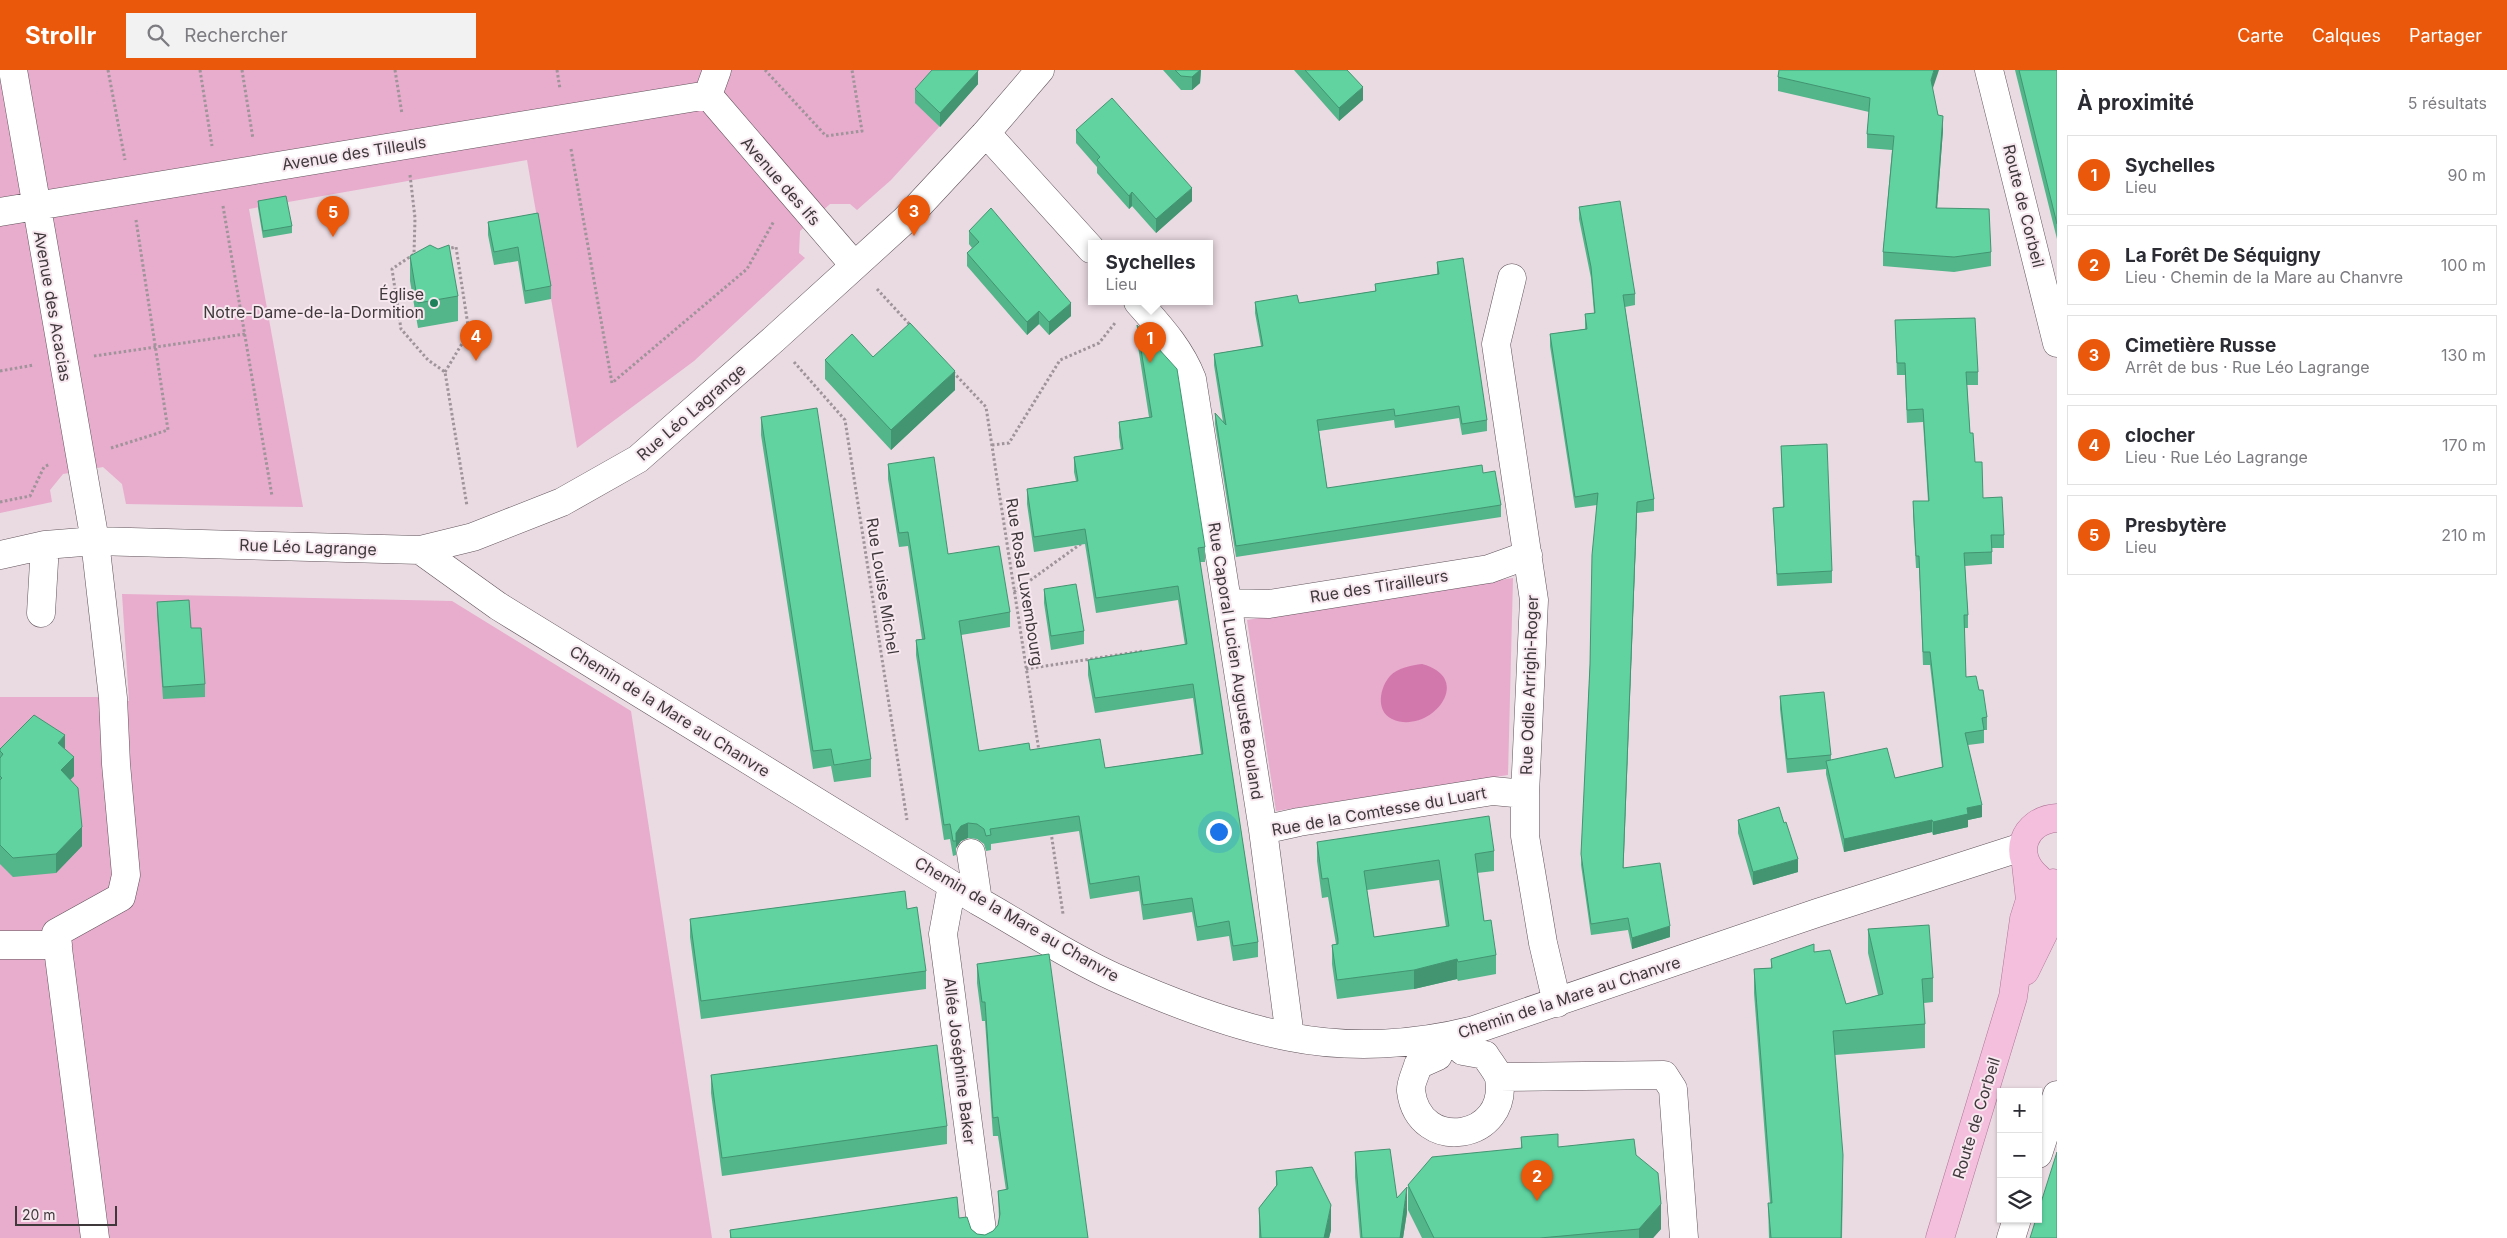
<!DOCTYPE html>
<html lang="fr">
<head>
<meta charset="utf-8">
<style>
  :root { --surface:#fff; --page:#f2f2f3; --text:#2b2b33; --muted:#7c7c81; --line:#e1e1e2; --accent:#ea580c }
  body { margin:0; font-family:Inter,sans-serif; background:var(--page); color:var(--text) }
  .controls { position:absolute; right:15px; bottom:15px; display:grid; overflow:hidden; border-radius:0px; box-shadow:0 1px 4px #0004 }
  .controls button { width:45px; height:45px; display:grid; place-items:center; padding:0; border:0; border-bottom:1px solid var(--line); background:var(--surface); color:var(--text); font:25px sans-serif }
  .scale { position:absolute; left:15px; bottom:12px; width:102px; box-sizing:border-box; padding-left:5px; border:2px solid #3f393c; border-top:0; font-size:14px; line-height:18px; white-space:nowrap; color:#3f393c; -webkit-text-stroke:4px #f7e7ef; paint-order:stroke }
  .you { position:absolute; left:1218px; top:761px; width:18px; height:18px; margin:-12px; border:4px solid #fff; border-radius:50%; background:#1a73e8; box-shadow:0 0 0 8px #1a73e833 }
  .badge { display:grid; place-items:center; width:32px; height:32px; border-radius:50%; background:var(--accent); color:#fff; font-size:16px; font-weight:700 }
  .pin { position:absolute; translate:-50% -41px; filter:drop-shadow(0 1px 2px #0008) }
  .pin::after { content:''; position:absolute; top:26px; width:18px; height:15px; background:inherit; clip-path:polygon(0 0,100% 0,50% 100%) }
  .popup { position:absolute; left:1088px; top:170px; width:125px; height:65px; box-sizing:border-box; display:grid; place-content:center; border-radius:0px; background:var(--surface); filter:drop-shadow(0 1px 4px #0005); font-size:16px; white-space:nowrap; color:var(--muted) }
  .popup b { font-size:19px; color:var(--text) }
  .popup::after { content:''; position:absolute; left:50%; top:100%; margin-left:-10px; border:10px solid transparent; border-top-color:var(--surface) }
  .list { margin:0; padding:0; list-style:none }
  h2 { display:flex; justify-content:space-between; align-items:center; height:65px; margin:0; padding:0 20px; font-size:21px }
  h2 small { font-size:16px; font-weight:400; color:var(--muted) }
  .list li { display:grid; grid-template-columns:32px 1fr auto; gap:15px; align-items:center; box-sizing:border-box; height:80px; margin:0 10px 10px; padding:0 10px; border:1px solid var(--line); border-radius:0px }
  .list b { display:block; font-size:19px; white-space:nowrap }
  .list p { margin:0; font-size:16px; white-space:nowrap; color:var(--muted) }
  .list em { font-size:16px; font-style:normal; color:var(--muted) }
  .icon { flex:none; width:28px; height:28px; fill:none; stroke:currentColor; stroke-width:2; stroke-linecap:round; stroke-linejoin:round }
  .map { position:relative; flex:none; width:2057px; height:1168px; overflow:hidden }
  header { display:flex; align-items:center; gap:30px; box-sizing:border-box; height:70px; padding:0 25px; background:var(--accent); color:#fff }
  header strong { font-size:24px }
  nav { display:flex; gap:28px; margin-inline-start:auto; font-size:18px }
  .search { width:350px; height:45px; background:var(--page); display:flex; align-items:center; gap:12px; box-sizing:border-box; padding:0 18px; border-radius:0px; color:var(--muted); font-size:19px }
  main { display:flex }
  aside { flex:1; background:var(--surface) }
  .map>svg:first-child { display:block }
  .green { fill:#e8accd }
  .water { fill:#d278ad }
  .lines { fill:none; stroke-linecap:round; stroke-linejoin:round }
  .minor-casing { stroke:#61545b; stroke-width:29 }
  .major-casing { stroke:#af7496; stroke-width:29 }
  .path { stroke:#9f949a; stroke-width:3; stroke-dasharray:2.5 2.5; stroke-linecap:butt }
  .minor { stroke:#fff; stroke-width:28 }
  .major { stroke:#f4bfdd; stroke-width:28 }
  .wall { fill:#53b58a; fill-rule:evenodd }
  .shaded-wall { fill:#439471 }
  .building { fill:#60d3a1; stroke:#439471; fill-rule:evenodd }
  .poi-dot { fill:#1c815b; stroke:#f7e7ef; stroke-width:2 }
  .labels { text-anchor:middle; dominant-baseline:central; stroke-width:4; stroke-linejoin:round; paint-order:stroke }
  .street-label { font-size:16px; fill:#3f393c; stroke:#f7e7ef }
  .poi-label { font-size:16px; fill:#3f393c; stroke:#f7e7ef; text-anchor:end }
</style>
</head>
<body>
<header>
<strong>Strollr</strong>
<div class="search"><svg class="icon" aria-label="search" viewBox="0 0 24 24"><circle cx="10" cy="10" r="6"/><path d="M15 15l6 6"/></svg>Rechercher</div>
<nav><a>Carte</a><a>Calques</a><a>Partager</a></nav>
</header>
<main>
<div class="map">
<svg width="2057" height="1168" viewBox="0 0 2057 1168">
  <rect width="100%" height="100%" fill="#eadae2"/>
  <path class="green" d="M0,0H976L978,14L891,110L857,140L850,134H830L800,161L799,183L805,188L694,291L577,378L527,90L249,139L303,437L126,434L122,414L103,397L63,404L50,420L52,432L0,443Z
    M1513,508L1508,705L1276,741L1247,550Z
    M122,524L452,531L631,641L712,1168H0V627H96L129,631Z"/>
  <path class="water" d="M1422,594C1477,609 1429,666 1392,649C1375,641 1380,617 1390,606C1397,598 1412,595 1422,594Z"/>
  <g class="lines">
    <defs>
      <path id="minor" d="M13,0L95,471L113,628L116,694L126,805L121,827L56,863L95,1168
        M1989,0L2057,273
        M708,25L854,195
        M708,25L717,0
        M986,63L1091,179
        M0,142L708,25
        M1512,208L1496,274L1534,530L1525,724V766L1543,873L1557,933
        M1138,232C1159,256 1180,278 1192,309L1263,760L1290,967
        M420,480L498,536L978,831C1023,856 1067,886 1114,907C1168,931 1232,956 1290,967C1350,979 1415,975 1474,960L1817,843L2022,777
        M0,485L45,475L95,471L420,480L473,467L562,432L638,389L774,269L906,149L986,63L1040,0
        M1228,533L1269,534L1489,499L1528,485
        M41,543L45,475
        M1263,760L1299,752L1493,721L1525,724
        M971,783L978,831
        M952,815L943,864L983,1168
        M0,875H58
        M1435,969L1438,986L1418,995C1416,1003 1410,1014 1411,1021C1419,1085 1510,1070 1499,1008C1497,1001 1489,992 1485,985L1463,981L1459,964
        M1499,1007L1664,1005L1673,1019L1684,1168
        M2038,1084L2057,1025
        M2011,1168L2017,1149"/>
      <path id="major" d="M2038,808C2011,786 2023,750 2057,748
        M2025,901L2047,856L2053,813
        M1940,1168L2013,927L2024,849L2030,830L2026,794"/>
    </defs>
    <use href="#minor" class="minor-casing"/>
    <use href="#major" class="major-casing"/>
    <path class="path" d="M108,0L125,90
      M200,0L212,76
      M242,0L253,69
      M395,0L402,44
      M557,0L560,19
      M765,0L826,66L862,61L852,0
      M571,79L612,313L747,199L774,151
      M410,105L415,148L414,184L392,199L401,259L428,290L445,302L467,436
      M223,136L272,426
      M877,219L912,257
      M94,286L245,264
      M794,292L845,350L907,750
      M0,301L34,295
      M445,302L469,262L456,177L447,179
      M953,302L986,337L1039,681
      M992,375L1009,373L1060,290L1099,273L1115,253
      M111,378L168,360L136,150
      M0,432L30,426L44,397L50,394
      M1014,522L1082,473
      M1026,599L1143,581
      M1051,762L1063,844"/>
    <use href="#minor" class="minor"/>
    <use href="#major" class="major"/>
  </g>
  <path class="wall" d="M1163,0H1201L1200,13L1192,20H1181Z
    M1294,0H1347L1363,30L1339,51Z
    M2015,0H2057V169Z
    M1778,7L1932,18L1938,45L1943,60L1937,138L1991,182V196L1954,202L1883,196V182L1892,80L1867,78V64L1869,42L1778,21Z
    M978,14L940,57L915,33V19Z
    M1076,60L1192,131L1156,163L1132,136L1129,139L1097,103V97L1076,73Z
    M258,131L292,156V163L263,168L258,138Z
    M1579,137L1635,224V235L1625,237L1654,429V441L1637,443L1623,798L1670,867L1632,879L1628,860L1591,865L1581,795L1597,435L1575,438L1550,276V264L1585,259V244L1594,243L1591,208L1579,149Z
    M538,143L551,216V229L525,234L518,191L494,195L488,165V152Z
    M969,161L1071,246L1049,265L1039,254L1027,265L967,196V183L972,178L969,174Z
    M410,186L458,226V251L418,258L410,211Z
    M1437,192L1487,350V361L1462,365L1459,348L1395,358L1394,350L1319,361L1327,418L1483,403L1501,435V447L1236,487L1215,354V343L1223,352L1214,295V284L1261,276L1255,243V232L1299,233L1375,221V214L1437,204Z
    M1895,250L1978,302V315H1967L1970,363L1975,392L1983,428L2004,465V478H1992V494L1965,496L1968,545V558H1964L1966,607L1979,620L1987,647V660H1984V673L1968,675L1982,747L1968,750V757L1933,765L1932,762L1844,782L1826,704V699L1787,703L1780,639V626L1831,685V690L1895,708L1942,697L1930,595H1923L1919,498H1916L1913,444V431H1928L1923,352L1907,353L1905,305H1897Z
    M1137,255L1205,477V492H1200L1258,872V887L1233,891L1229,866L1197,871L1192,842L1143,850L1139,821L1090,829L1079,761L991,774V780L986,781L984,774L977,769L968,768L961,771L956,778V785L953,786L950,769L944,770L916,585V570L922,569L908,476L899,477L888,409V394L948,484L1010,542V557L961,565L979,681L1030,680L1105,698L1201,684L1193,628L1095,643L1088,605V590L1185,575L1178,530L1096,543L1085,474L1034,482L1027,434V419L1076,411L1074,402V387L1121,380L1119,367V352L1149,347L1137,270Z
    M873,287L955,320L891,380L825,309V290Z
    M761,347L871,689V707L834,712L831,696L813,699L761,365Z
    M1781,376L1832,501V513L1777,516L1773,438L1783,437Z
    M1044,519L1084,561V574L1051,580L1044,533Z
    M157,532L191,558L205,614V627L163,629L157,544Z
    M0,679H65L74,706L70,710L82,776L56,803L13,807L0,794Z
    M1738,750L1798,802L1753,815L1738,763Z
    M1317,772L1494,781V801L1477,803L1484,851L1496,885V904L1458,911L1457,909L1414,919L1337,929L1332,894V875L1336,874L1328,827L1322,828L1317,791ZM1439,810L1446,857L1374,867L1367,820Z
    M907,839L926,901V919L701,949L690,867V849Z
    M1868,859L1933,908V932L1924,933L1925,954V978L1835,985L1843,1109L1842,1168H1769L1768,1133H1770L1754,923V899L1771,898V889L1814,882L1846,934L1878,925L1868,883Z
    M977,894L1088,1168H730V1160L959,1148L971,1159L977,1164L985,1165L993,1161L998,1155L999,1149L998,1121L1006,1120L998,1066H993L985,951H982L977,913Z
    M711,1005L947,1056V1074L722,1106L711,1023Z
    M1521,1067L1558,1077L1661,1159L1653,1168H1422L1408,1140V1115L1521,1078Z
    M1355,1082L1397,1128L1407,1142L1403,1168H1360L1355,1107Z
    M1276,1101L1331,1160L1329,1168H1259V1138L1276,1116Z"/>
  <path class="shaded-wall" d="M1200,0H1201L1200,13L1192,20V7Z
    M1934,0H1939L1931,24V10Z
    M978,1V14L940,57V43Z
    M1363,17V30L1339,51V38Z
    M1943,46V60L1936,152V138Z
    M1192,118V131L1156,163V149Z
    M1132,122V136L1129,139V126Z
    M1071,233V246L1049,265V252Z
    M1039,241V254L1027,265V252Z
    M955,301V320L891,380V360Z
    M1637,432V443L1623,810V798Z
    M65,665V684L58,673Z
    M74,687V706L61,719V700Z
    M1982,735V747L1968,750V757L1933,765V752L1967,738Z
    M1932,750V762L1844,782V769Z
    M968,753V768L961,771L956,778V785V763L961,756Z
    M82,757V776L56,803V784Z
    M1798,789V802L1753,815V802Z
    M1670,856V867L1632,879V868Z
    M1457,889V909L1414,919V900Z
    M1407,1117V1142L1403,1168H1400Z
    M1661,1134V1159L1653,1168H1639V1159Z
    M1331,1135V1160L1329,1168H1324Z"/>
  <path class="building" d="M932,0H978V1L940,43L915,19Z
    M1175,0H1200L1192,7L1181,6Z
    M1305,0H1347L1363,17L1339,38Z
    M1779,0H1934L1931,10L1938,45L1943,46L1936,138L1989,139L1991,182L1954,187L1883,182L1894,66L1867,64L1870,28L1778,7Z
    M2019,0H2057V154Z
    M1112,28L1192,118L1156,149L1132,122L1129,126L1097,90L1100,87L1076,60Z
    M286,126L292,156L263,161L258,131Z
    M1620,131L1635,224L1623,225L1654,429L1637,432L1623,798L1660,793L1670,856L1632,868L1628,848L1591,854L1581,784L1590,595L1592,485L1598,423L1575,427L1550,264L1587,259L1585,244L1595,243L1591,197L1579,137Z
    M991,138L1071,233L1049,252L1039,241L1027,252L967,183L979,172L969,161Z
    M538,143L551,216L525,221L518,177L494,182L488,152Z
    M430,175L438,179L449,175L458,226L418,233L410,186Z
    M1463,188L1487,350L1462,354L1459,336L1395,346L1394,339L1317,350L1327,418L1482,395L1483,403L1495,401L1501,435L1236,476L1215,343L1226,355L1214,284L1263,276L1255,232L1297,225L1299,233L1376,221L1375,214L1439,204L1437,192Z
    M1975,248L1978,302H1966L1970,363H1973L1975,392H1982L1983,428L2002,427L2004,465H1991L1992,482L1964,483L1968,545H1964L1966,607L1976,606L1979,620H1983L1987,647L1982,648L1984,660L1965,663L1982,735L1967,738L1968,744L1933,752L1932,750L1844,769L1826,691L1887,678L1895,708L1943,697L1930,582H1923L1919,486H1916L1913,431H1929L1923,339L1907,340L1905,293H1897L1895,250Z
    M910,253L955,301L891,360L825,290L852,264L873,287Z
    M1137,255L1177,299L1205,477L1198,478L1258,872L1233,876L1229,851L1197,857L1192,828L1143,835L1139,806L1090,814L1079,746L990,759L991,765L986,766L984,759L977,754L968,753L961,756L956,763V771H953L950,754L944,755L916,570L925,569L908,462L899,463L888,394L934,387L948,484L999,476L1010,542L959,551L979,681L1029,673L1030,680L1100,669L1105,698L1203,684L1193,614L1095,628L1088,590L1187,574L1178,516L1096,528L1085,459L1034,467L1027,419L1078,411L1074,387L1123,379L1119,352L1152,347Z
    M817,338L871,689L834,695L831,679L813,681L761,347Z
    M1827,374L1832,501L1777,504L1773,438L1784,437L1781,376Z
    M1076,514L1084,561L1051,566L1044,519Z
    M189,530L191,558H201L205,614L163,617L157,532Z
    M1824,622L1831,685L1787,689L1780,626Z
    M34,645L65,665L58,673L74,687L61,700L78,718L82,757L56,784L13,788L0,775V710L2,708L0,706V688L3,684L0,681V679Z
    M1779,737L1784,753L1786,752L1798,789L1753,802L1738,750Z
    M1489,746L1494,781L1475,784L1484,851L1491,850L1496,885L1458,892L1457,889L1414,900L1337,910L1332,875L1338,874V869L1328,808L1322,809L1317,772ZM1439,790L1449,856L1374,867L1364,801Z
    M905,821L907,839L917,837L926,901L701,931L690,849Z
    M1929,855L1933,908L1922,909L1925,954L1833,961L1843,1085L1841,1168H1771L1768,1133H1772L1754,899L1772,898L1771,889L1814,874V882L1830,880L1846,934L1883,924L1868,859Z
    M1049,884L1088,1168H731L730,1160L957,1127L959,1148L967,1147L971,1159L977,1164L985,1165L993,1161L998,1155L1000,1144L998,1121L1008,1119L998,1047L993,1048L985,932H982L977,894Z
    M937,975L947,1056L722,1088L711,1005Z
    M1558,1064V1077L1634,1069L1636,1085L1658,1103L1661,1134L1639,1159L1540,1168H1434L1408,1115L1432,1087L1522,1078L1521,1067Z
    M1390,1079L1397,1128L1407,1117L1400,1168H1362L1355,1082Z
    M2057,1082V1168H2030L2036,1149H2038V1142Z
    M1312,1097L1331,1135L1324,1168H1261L1259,1138L1277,1115L1276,1101Z"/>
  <circle class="poi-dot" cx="434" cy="233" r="5"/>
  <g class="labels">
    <g class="street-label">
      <text transform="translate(354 83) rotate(-9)">Avenue des Tilleuls</text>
      <text transform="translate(781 111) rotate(49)">Avenue des Ifs</text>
      <text transform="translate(2024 136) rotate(76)">Route de Corbeil</text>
      <text transform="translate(53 236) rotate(80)">Avenue des Acacias</text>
      <text transform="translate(691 342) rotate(-41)">Rue Léo Lagrange</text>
      <text transform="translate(308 477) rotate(2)">Rue Léo Lagrange</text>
      <text transform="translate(1025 512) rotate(81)">Rue Rosa Luxembourg</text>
      <text transform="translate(883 516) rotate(81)">Rue Louise Michel</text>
      <text transform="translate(1379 516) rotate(-9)">Rue des Tirailleurs</text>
      <text transform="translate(1236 591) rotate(81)">Rue Caporal Lucien Auguste Bouland</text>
      <text transform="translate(1529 615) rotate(-88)">Rue Odile Arrighi-Roger</text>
      <text transform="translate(670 641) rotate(32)">Chemin de la Mare au Chanvre</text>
      <text transform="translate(1379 741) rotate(-10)">Rue de la Comtesse du Luart</text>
      <text transform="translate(1017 849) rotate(30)">Chemin de la Mare au Chanvre</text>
      <text transform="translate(1569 927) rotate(-18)">Chemin de la Mare au Chanvre</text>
      <text transform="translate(960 991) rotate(83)">Allée Joséphine Baker</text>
      <text transform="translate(1976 1048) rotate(-73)">Route de Corbeil</text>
    </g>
    <g class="poi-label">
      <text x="424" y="224">Église<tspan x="424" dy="18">Notre-Dame-de-la-Dormition</tspan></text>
    </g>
  </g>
</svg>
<div class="controls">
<button>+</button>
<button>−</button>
<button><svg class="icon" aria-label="layers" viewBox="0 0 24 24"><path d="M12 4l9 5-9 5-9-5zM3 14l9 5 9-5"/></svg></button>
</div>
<div class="scale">20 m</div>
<div class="you"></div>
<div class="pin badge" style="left:1150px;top:293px">1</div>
<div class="popup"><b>Sychelles</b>Lieu</div>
<div class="pin badge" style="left:1537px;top:1131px">2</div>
<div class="pin badge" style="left:914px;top:166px">3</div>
<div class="pin badge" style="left:476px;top:291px">4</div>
<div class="pin badge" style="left:333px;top:167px">5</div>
</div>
<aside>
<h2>À proximité<small>5 résultats</small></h2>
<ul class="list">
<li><span class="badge">1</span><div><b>Sychelles</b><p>Lieu</p></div><em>90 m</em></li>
<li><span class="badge">2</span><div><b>La Forêt De Séquigny</b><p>Lieu · Chemin de la Mare au Chanvre</p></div><em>100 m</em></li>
<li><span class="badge">3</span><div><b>Cimetière Russe</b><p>Arrêt de bus · Rue Léo Lagrange</p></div><em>130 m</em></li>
<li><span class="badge">4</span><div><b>clocher</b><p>Lieu · Rue Léo Lagrange</p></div><em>170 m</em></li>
<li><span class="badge">5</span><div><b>Presbytère</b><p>Lieu</p></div><em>210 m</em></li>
</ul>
</aside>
</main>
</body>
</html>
